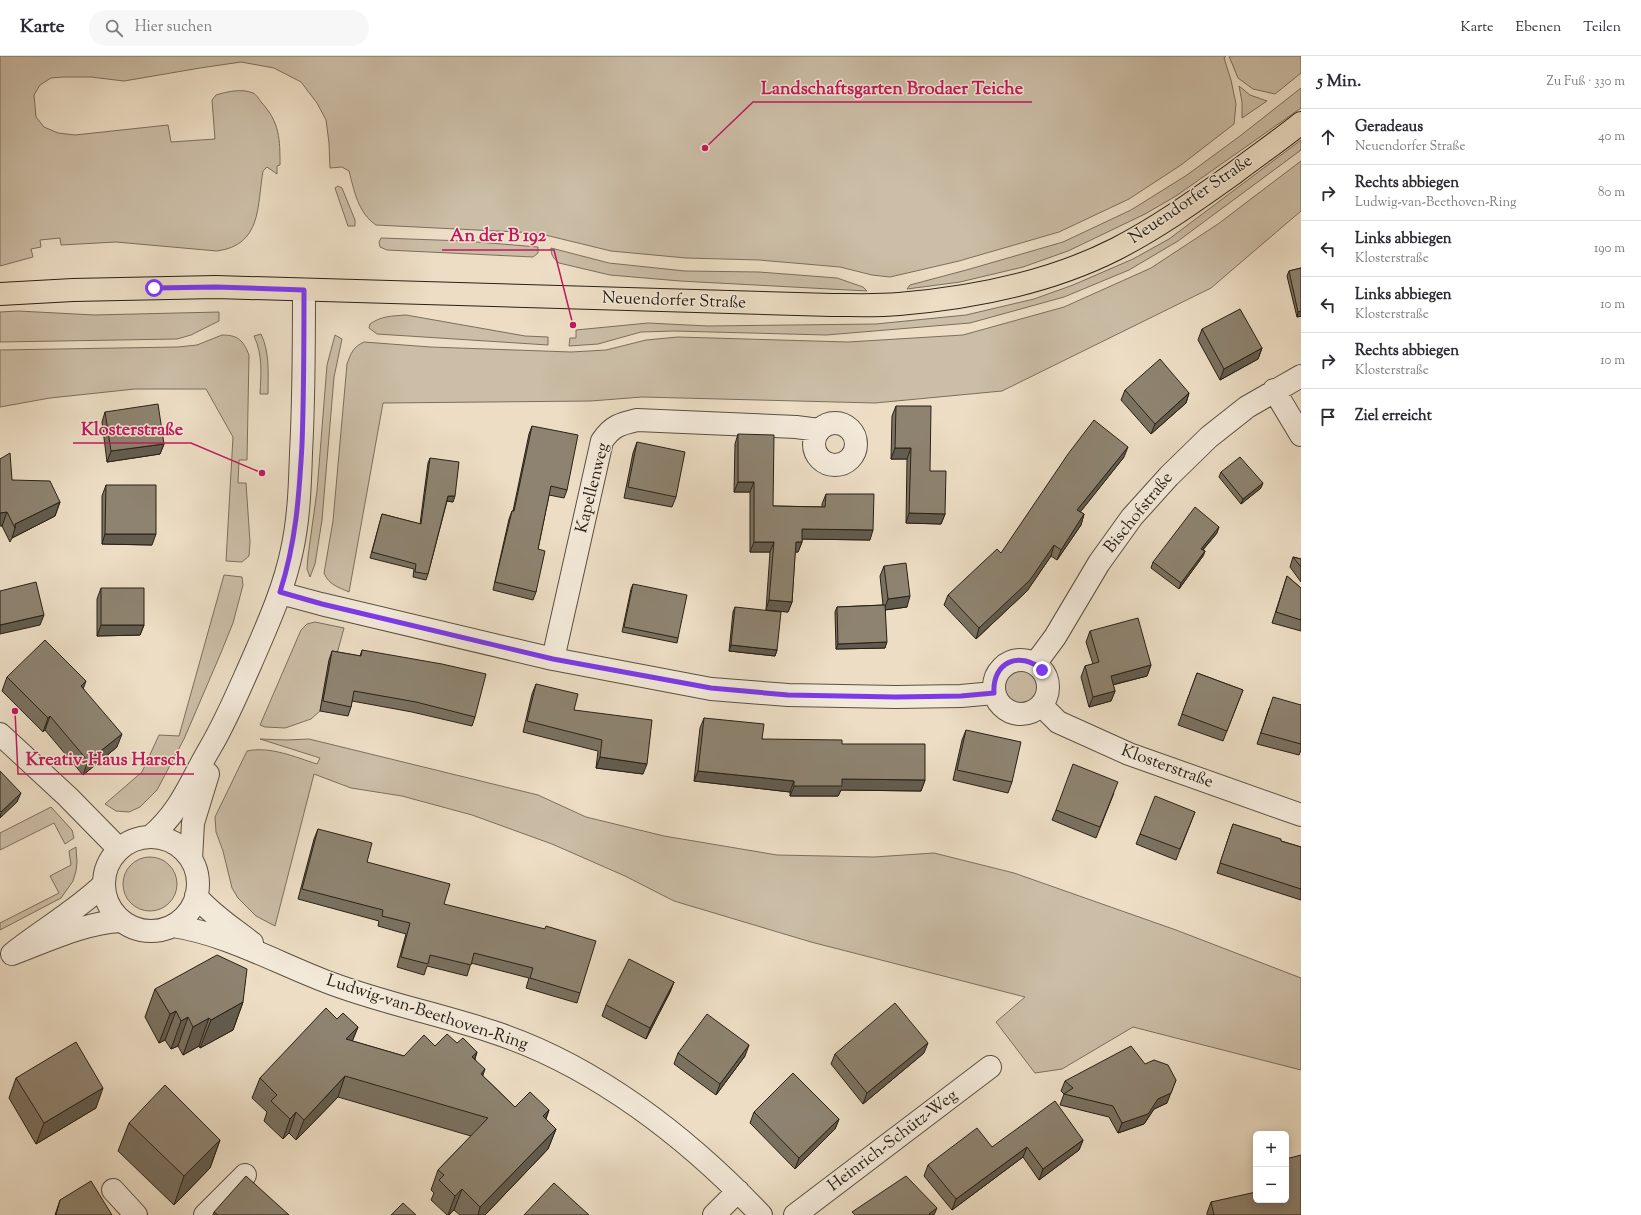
<!DOCTYPE html>
<html lang="de">
<head>
<meta charset="utf-8">
<style>
  :root { --surface:#fff; --page:#f7f7f7; --text:#2b2b33; --muted:#7c7c81; --line:#e1e1e2 }
  body { margin:0; font-family:"Sorts Mill Goudy",serif; background:var(--page); color:var(--text) }
  .controls { position:absolute; right:12px; bottom:12px; display:grid; overflow:hidden; border-radius:6px; box-shadow:0 2px 10px #0003 }
  .controls button { width:36px; height:36px; display:grid; place-items:center; padding:0; border:0; border-bottom:1px solid var(--line); background:var(--surface); color:var(--text); font:20px sans-serif }
  .stop { position:absolute; width:12px; height:12px; margin:-9px; border:3px solid #7c3aed; border-radius:50%; background:#fff }
  .stop.end { background:#7c3aed; border-color:#fff; box-shadow:0 1px 4px #0008 }
  .list { margin:0; padding:0; list-style:none }
  h2 { display:flex; justify-content:space-between; align-items:center; height:52px; margin:0; padding:0 16px; font-size:17px }
  h2 small { font-size:13px; font-weight:400; color:var(--muted) }
  .list li { display:grid; grid-template-columns:26px 1fr auto; gap:12px; align-items:center; box-sizing:border-box; height:56px; padding:0 16px; border-top:1px solid var(--line) }
  .list b { display:block; font-size:15px; white-space:nowrap }
  .list p { margin:0; font-size:13px; white-space:nowrap; color:var(--muted) }
  .list em { font-size:13px; font-style:normal; color:var(--muted) }
  .icon { flex:none; width:22px; height:22px; fill:none; stroke:currentColor; stroke-width:2; stroke-linecap:round; stroke-linejoin:round }
  .map { position:relative; flex:none; width:1301px; height:1159px; overflow:hidden }
  header { display:flex; align-items:center; gap:24px; box-sizing:border-box; height:56px; padding:0 20px; background:var(--surface); border-bottom:1px solid var(--line) }
  header strong { font-size:19px }
  nav { display:flex; gap:22px; margin-inline-start:auto; font-size:14px }
  .search { width:280px; height:36px; background:var(--page); display:flex; align-items:center; gap:10px; box-sizing:border-box; padding:0 14px; border-radius:22px; color:var(--muted); font-size:15px }
  main { display:flex }
  aside { flex:1; background:var(--surface) }
  .map>svg:first-child { display:block }
  .green { fill:#cbbda6; stroke:#7a6f5e }
  .lines { fill:none; stroke-linecap:round; stroke-linejoin:round }
  .minor-casing { stroke:#5a5042; stroke-width:24 }
  .major-casing { stroke:#292116; stroke-width:24 }
  .minor { stroke:#f3e9d9; stroke-width:22 }
  .major { stroke:#ecddc4; stroke-width:22 }
  .wall { fill:#7a7160; stroke:#292116 }
  .shaded-wall { fill:#635c4e; stroke:#292116 }
  .building { fill:#8e8370; stroke:#292116 }
  .route { stroke:#7c3aed; stroke-width:5 }
  .labels { text-anchor:middle; dominant-baseline:central; stroke-width:3; stroke-linejoin:round; paint-order:stroke }
  .street-label { font-size:17px; fill:#292116; stroke:#f3e9d9 }
  .leader { fill:none; stroke:#c2185b; stroke-width:1.5 }
  .callout-dot { fill:#c2185b; stroke:#f3e9d9; stroke-width:1.5 }
  .callout-label { font-size:18px; text-anchor:middle; font-weight:bold; fill:#c2185b; stroke:#f3e9d9; stroke-width:3; stroke-linejoin:round; paint-order:stroke }
</style>
</head>
<body>
<header>
<strong>Karte</strong>
<div class="search"><svg class="icon" aria-label="search" viewBox="0 0 24 24"><circle cx="10" cy="10" r="6"/><path d="M15 15l6 6"/></svg>Hier suchen</div>
<nav><a>Karte</a><a>Ebenen</a><a>Teilen</a></nav>
</header>
<main>
<div class="map">
<svg width="1301" height="1159" viewBox="0 0 1301 1159">
  <rect width="100%" height="100%" fill="#ecddc4"/>
  <filter id="stains"><feTurbulence type="fractalNoise" baseFrequency=".005" numOctaves="4"/><feColorMatrix values="0 0 0 0 .2 0 0 0 0 .09 0 0 0 0 .02 0 0 0 .5 -.17"/></filter>
  <radialGradient id="worn" r=".72"><stop offset=".6" stop-color="#630" stop-opacity="0"/><stop offset="1" stop-color="#630" stop-opacity=".3"/></radialGradient>
  <path class="green" d="M0,0H1226L1224,2L1231,24L1236,48L1234,68L1181,109L1129,143L1059,176L959,205L890,221L872,219L840,211L759,204L686,202L611,195L537,177L376,169C358,157 354,134 349,115L342,111L330,112L329,87L326,64L317,47L301,26L274,12L241,6L200,12L124,25L91,21H63L51,22L40,29L34,39L36,61L44,71L58,77L75,79L168,69L171,86L215,83L212,44L216,39C226,36 242,32 253,37C256,38 259,43 261,46C280,66 280,84 280,109L277,110V118L267,111L263,115C257,150 262,189 217,195L116,186L61,189L60,182L40,184L41,191L31,193L33,201L0,210Z
    M1229,0H1301V17L1275,38L1253,33L1238,22Z
    M1239,30L1250,39L1267,45L1242,62V46Z
    M1301,32V52L1176,140L1145,158L1068,195L1023,211L960,226L907,233L910,229L970,213L1063,186L1131,154L1187,119L1240,80Z
    M1301,84V94L1178,185L1129,214L1064,241L970,267L826,279L674,275L641,276L598,288L569,290L570,282H576V274L648,267L708,270L876,268L966,259L1034,243L1073,229L1133,203L1169,183Z
    M1301,105V155L1211,232L1002,335L875,347L642,341L591,345L383,347L349,536C338,531 329,529 324,517L333,465L347,308C351,297 353,291 364,286L430,291L571,296L606,294L646,284L678,281L848,286L963,279L1064,251L1151,212L1218,168Z
    M338,130L342,132L355,164V170H348L335,132Z
    M381,182L465,185L538,191V197L533,201L387,194L380,191L379,186Z
    M551,192L609,207L685,215L759,216L837,222L863,231L867,235L680,225L610,219L559,207C553,202 551,199 551,192Z
    M18,255L94,259L219,256V265L191,279L177,283L0,286V256Z
    M406,259L525,280L548,281V289L377,278L369,272L370,268C381,260 392,260 406,259Z
    M261,278C270,297 268,317 268,338H260C261,318 263,299 254,280Z
    M222,279C238,279 243,284 249,299L247,404H239L238,427H246L250,486L249,500L242,506L226,505L233,381L206,333H135L50,342L0,351V294L178,291L197,289Z
    M335,279L342,283L334,321L322,464L315,508L310,521L307,513L308,500L317,435L327,309Z
    M224,519L242,521L243,529L233,567L220,599L184,683L157,734L140,751L129,756L116,755L105,748L142,716L159,679L179,680Z
    M315,566L344,572L335,605H329L320,655L311,663L285,672L265,671L260,669L301,574L307,568Z
    M1003 631a17 17 0 1 1 34 0a17 17 0 1 1-34 0Z
    M260,683L286,684L309,683L538,739L586,761L664,780L777,799L874,801L934,797L1014,817L1176,874L1301,922V1014L1133,971L1062,1013L1035,1017L996,966L1025,941L811,886L674,845L625,820L552,788L472,759L402,740L351,732L314,718L275,870L256,860L238,842L232,832L223,795L216,776L215,761L247,695C270,690 295,701 317,708L320,702Z
    M51,751L72,774L74,782L65,788L54,767L0,794V777Z
    M76,791L77,806L76,815L73,825L61,842L0,874V867L59,837L50,820L71,809L69,795Z
    M123 828a27 27 0 1 1 54 0a27 27 0 1 1-54 0Z"/>
  <g class="lines">
    <defs>
      <path id="minor" d="M1274,334L1301,379
        M814 388a21 21 0 1 1 42 0a21 21 0 1 1-42 0Z
        M280,537L321,548L553,603L711,633L788,639L896,641L961,640L994,637
        M553,603L602,385C612,370 620,368 637,364L796,371L819,374
        M994 631a27 27 0 1 1 54 0a27 27 0 1 1-54 0Z
        M1035,608L1055,581L1099,507L1132,461L1169,420L1209,381L1247,351L1301,320
        M1041,649L1058,666L1129,698L1301,759
        M0,678L68,741L119,793
        M104 828a47 47 0 1 1 94 0a47 47 0 1 1-94 0Z
        M150,781C181,755 190,726 210,692C226,665 238,636 251,607C267,570 284,533 292,494C299,462 300,429 301,397C304,343 304,288 304,234
        M191,803L193,767L208,718
        M103,829C76,855 42,874 12,898C47,885 83,867 121,865
        M196,840C212,859 233,872 252,887
        M173,870C227,878 279,908 330,927C383,947 439,958 493,976C595,1009 688,1082 761,1159
        M113,1134L136,1159
        M205,1159L245,1119
        M714,1159L738,1135
        M795,1159L990,1011"/>
      <path id="major" d="M0,238L73,234L216,231L832,249C854,249 877,250 899,248C971,242 1051,226 1116,193C1157,172 1195,145 1233,118C1255,101 1279,85 1301,67"/>
    </defs>
    <use href="#minor" class="minor-casing"/>
    <use href="#major" class="major-casing"/>
    <use href="#minor" class="minor"/>
    <use href="#major" class="major"/>
  </g>
  <path class="wall" d="M1301,212V260L1297,261L1287,220L1289,215Z
    M1202,273L1262,292L1258,303L1220,324L1198,284Z
    M1125,334L1189,337L1186,347L1151,378L1121,344Z
    M896,350L930,415L945,458L941,468L906,467L907,403H891L892,360Z
    M105,356L164,388L160,398L107,406L102,366Z
    M532,370L567,434L564,442L549,439L538,493L536,536L533,544L493,534L509,463L512,455H513L529,378Z
    M738,378L773,450L822,451V448L826,438L870,484L802,483V486L798,496H795L792,546L788,556L766,554L770,496H750V436H734L735,388Z
    M637,386L676,441L672,451L624,442L633,397Z
    M1124,401L1080,456L1084,458L1081,469L1057,504L1051,500L1027,535L976,583L944,549L948,539Z
    M430,402L453,446L447,445L428,518L426,524L413,521L414,513L370,502L382,458L420,468L428,407Z
    M1221,416L1261,432L1241,448L1219,421Z
    M12,424L60,446L55,460L12,482L10,486L2,470Z
    M106,429L152,489L102,488V440Z
    M1217,477L1203,494L1205,495L1203,500L1179,533L1151,512L1153,506Z
    M1293,501L1301,503V526L1290,511Z
    M884,510L907,551L885,554V592L836,593L835,556L837,551L883,549L880,520Z
    M1287,520L1301,532V575L1272,567Z
    M633,528L678,582L677,587L622,576L631,533Z
    M101,532L144,569L140,579L97,580V543Z
    M735,551L777,594L775,600L729,595L733,556Z
    M1090,575L1151,609L1147,620L1113,629L1115,635L1111,645L1089,651L1081,621L1085,610L1093,608L1086,586Z
    M362,594L475,661L472,670L412,656L352,645L351,651L348,660L320,655L329,604L332,595L360,600Z
    M1197,617L1243,634L1223,685L1178,669Z
    M7,621L83,632L117,691L83,719L45,674L43,676L2,635Z
    M536,628L574,654L643,718L596,712L598,695L523,676L532,638Z
    M1301,649V694L1299,699L1257,688L1269,652Z
    M704,662L762,683L925,724L921,735L841,734L838,740H790V736L694,725L700,672Z
    M966,674L1012,726L1008,737L953,724L962,684Z
    M1114,737L1096,782L1052,764L1056,754Z
    M1195,756L1176,804L1136,788L1140,778Z
    M1233,768L1281,785L1301,791V844L1217,817Z
    M318,773L367,806L444,848L580,937L577,947L526,932L529,922L471,907L467,920L427,910L424,919L397,911L406,878L378,870L379,865L298,843L314,783Z
    M674,926L670,936L646,983L602,960L606,949Z
    M155,933L243,946L233,974L200,992L199,990L183,999L178,990L171,993L165,984L159,987L145,961Z
    M337,963L358,971L352,985L404,1000L435,990L457,987L477,996L475,1003L483,1020L515,1051L549,1054L546,1063L556,1073L548,1093L485,1159H460L454,1154L449,1159H447L431,1144L434,1137L431,1134L438,1114L471,1080L338,1041L296,1084L289,1077L283,1083L264,1065L267,1056L252,1042L260,1022Z
    M678,997L745,1000L716,1039L674,1008Z
    M924,997L863,1048L831,1008L835,998Z
    M16,1022L96,1052L36,1088L9,1042Z
    M1065,1025L1167,1047L1154,1053L1144,1068L1118,1077L1109,1061L1060,1049L1064,1038L1061,1035Z
    M754,1056L839,1063L835,1073L795,1113L750,1067Z
    M129,1067L220,1084L210,1112L174,1149L118,1095Z
    M1083,1084L1079,1094L1039,1124L1023,1101L952,1154L924,1120L928,1109L992,1091Z
    M60,1144L112,1159H55Z
    M1286,1144L1301,1159H1207V1157L1211,1146Z
    M214,1156L289,1159H213Z"/>
  <path class="shaded-wall" d="M1301,255V260L1297,261L1298,256Z
    M1262,292L1258,303L1220,324L1224,313Z
    M1189,337L1186,347L1151,378L1155,368Z
    M164,388L160,398L107,406L111,395Z
    M1128,391L1124,401L1074,464L1077,454Z
    M895,392H911L907,403H891Z
    M738,426H754L750,436H734Z
    M1263,427L1261,432L1241,448L1243,443Z
    M448,440H455L453,446L447,445Z
    M60,446L55,460L12,482L15,472V468Z
    M7,456L2,470H0V457Z
    M909,457L945,458L941,468L906,467Z
    M1084,458L1081,469L1057,504L1061,494Z
    M1219,471L1217,477L1199,498L1201,493Z
    M802,473L873,474L870,484L798,483Z
    M105,478H156L152,489L102,488Z
    M754,486H774L770,496H750Z
    M796,486H802L798,496H793Z
    M1054,489L1051,500L1027,535L976,583L979,572Z
    M1205,495L1203,500L1179,533L1181,527Z
    M910,540L907,551L884,554L888,543Z
    M769,544L792,546L788,556L766,554Z
    M44,559L40,569L0,578V569Z
    M101,569H144L140,579L97,580Z
    M887,586L885,592L836,593L838,588Z
    M731,589L777,594L775,600L729,595Z
    M1151,609L1147,620L1107,630L1111,620Z
    M86,625L81,639V630Z
    M1115,635L1111,645L1089,651L1093,641Z
    M50,660L45,674L43,676L48,662Z
    M122,678L117,691L83,719L88,705Z
    M600,701L647,708L643,718L596,712Z
    M698,715L794,725L790,736L694,725Z
    M842,723L925,724L921,735L841,734L838,740H790L794,730Z
    M21,737L17,746L0,762L1,756Z
    M674,926L670,936L646,983L650,972Z
    M243,946L233,974L200,992L211,964Z
    M176,955L165,984L159,987L170,958Z
    M188,961L178,990L171,993L181,965Z
    M209,962L199,990L183,999L193,971Z
    M358,971L350,991L346,983Z
    M928,987L924,997L863,1048L867,1037Z
    M749,989L745,1000L716,1039L720,1028Z
    M477,996L470,1016L472,1001Z
    M485,1013L478,1034L481,1018Z
    M345,1020L338,1041L296,1084L304,1064Z
    M1176,1024L1167,1047L1154,1053L1144,1068L1118,1077L1122,1067L1158,1043Z
    M103,1032L96,1052L36,1088L44,1067Z
    M549,1054L541,1074L543,1060Z
    M296,1056L289,1077L283,1083L290,1063Z
    M839,1063L835,1073L795,1113L799,1102Z
    M556,1073L548,1093L485,1159H478L480,1151Z
    M220,1084L210,1112L174,1149L184,1120Z
    M1083,1084L1079,1094L1039,1124L1043,1113Z
    M1027,1091L1023,1101L952,1154L956,1143Z
    M462,1133L454,1154L448,1159L455,1140Z
    M937,1152L934,1159H929V1158Z"/>
  <path class="building" d="M1301,212V255L1298,256L1289,215Z
    M1240,253L1262,292L1224,313L1202,273Z
    M1160,303L1189,337L1155,368L1125,334Z
    M158,348L164,388L111,395L105,356Z
    M896,350H931L930,415H946L945,458L909,457L911,392H895Z
    M1094,364L1128,391L1077,454L1084,458L1061,494L1054,489L1030,524L979,572L948,539L997,493L1001,497L1068,398Z
    M532,370L578,379L567,434L551,430L538,493L545,495L536,536L495,526L512,455H514Z
    M738,378L774,379L773,450L825,451L826,438H874L873,474L802,473V486H796L792,546L769,544L774,486H754V426H738Z
    M637,386L685,396L676,441L628,431Z
    M10,397L12,424L50,425L60,446L15,468V472L7,456L0,457V403Z
    M1240,401L1263,427L1243,443L1221,416Z
    M430,402L459,406L455,440H448L428,518L415,516L416,508L372,496L382,458L421,468Z
    M106,429H156V478H105Z
    M1195,451L1219,471L1201,493L1205,495L1181,527L1153,506Z
    M1293,501L1301,503V511Z
    M906,507L910,540L888,543L884,510Z
    M1287,520L1301,532V564L1276,556Z
    M36,526L44,559L0,569V535Z
    M633,528L687,539L678,582L624,571Z
    M101,532H144V569H101Z
    M885,549L887,586L838,588L837,551Z
    M735,551L781,556L777,594L731,589Z
    M1138,562L1151,609L1111,620L1115,635L1093,641L1085,610L1099,606L1090,575Z
    M45,584L86,625L81,630L122,678L88,705L50,660L48,662L7,621Z
    M362,594L442,608L486,618L475,661L416,646L354,635L351,651L323,645L332,595L361,600Z
    M1197,617L1243,634L1227,675L1182,658Z
    M536,628L578,638L574,654L652,664L647,708L600,701L602,684L527,665Z
    M1273,641L1301,649V688L1261,677Z
    M704,662L764,668L762,683L842,684V688H925V724L842,723V730H794V725L698,715Z
    M966,674L1021,686L1012,726L957,714Z
    M1073,708L1118,726L1100,771L1056,754Z
    M0,715L21,737L1,756L0,755Z
    M1155,740L1195,756L1180,793L1140,778Z
    M1233,768L1281,783V785L1301,791V833L1220,807Z
    M318,773L372,787L367,806L450,828L444,848L545,873L546,870L596,885L580,937L530,922L533,912L474,897L471,909L430,899L428,908L401,901L410,867L382,860L383,854L302,833Z
    M217,899L247,913L243,946L211,964L209,962L193,971L188,961L181,965L176,955L170,958L155,933Z
    M629,903L674,926L650,972L606,949Z
    M895,947L928,987L867,1037L835,998Z
    M326,952L337,963L343,957L358,971L346,983L404,1000L424,979L435,990L447,978L457,987L463,982L477,996L472,1001L485,1013L481,1018L515,1051L530,1036L549,1054L543,1060L556,1073L480,1151L462,1133L455,1140L439,1124L444,1119L438,1114L488,1062L345,1020L304,1064L296,1056L290,1063L271,1045L277,1039L260,1022Z
    M707,958L749,989L720,1028L678,997Z
    M76,986L103,1032L44,1067L16,1022Z
    M1131,990L1145,1008L1154,1004L1168,1009L1176,1024L1171,1037L1158,1043L1148,1058L1122,1067L1113,1050L1064,1038L1073,1032L1065,1025Z
    M793,1017L839,1063L799,1102L754,1056Z
    M165,1029L220,1084L184,1120L129,1067Z
    M1055,1045L1083,1084L1043,1113L1027,1091L956,1143L928,1109L977,1072L992,1091Z
    M1301,1099V1159H1214L1211,1146L1256,1136V1144H1286V1103Z
    M246,1120L289,1159H218L214,1156Z
    M906,1120L937,1152L929,1158L930,1159H855L852,1156Z
    M91,1125L112,1159H56L60,1144Z
    M554,1127L589,1159H524Z
    M403,1147L416,1159H391Z"/>
  <g class="lines">
    <path class="route" d="M154,232L216,231L304,234C304,285 304,337 302,389C299,441 296,486 280,536L322,548L553,603L711,632L788,639L896,641L961,640L994,637C992,606 1020,594 1042,614"/>
  </g>
  <g class="labels">
    <g class="street-label">
      <text transform="translate(1191 144) rotate(-34)">Neuendorfer Straße</text>
      <text transform="translate(674 245) rotate(2)">Neuendorfer Straße</text>
      <text transform="translate(593 432) rotate(-76)">Kapellenweg</text>
      <text transform="translate(1139 457) rotate(-51)">Bischofstraße</text>
      <text transform="translate(1167 711) rotate(20)">Klosterstraße</text>
      <text transform="translate(427 957) rotate(18)">Ludwig-van-Beethoven-Ring</text>
      <text transform="translate(893 1085) rotate(-37)">Heinrich-Schütz-Weg</text>
    </g>
  </g>
  <path class="leader" d="M705 92L753 46H1032M573 269L554 194H442M262 417L191 387H73M15 655L18 718H194"/>
  <g class="callout-dot">
    <circle cx="705" cy="92" r="4"/>
    <circle cx="573" cy="269" r="4"/>
    <circle cx="262" cy="417" r="4"/>
    <circle cx="15" cy="655" r="4"/>
  </g>
  <g class="callout-label">
    <text x="892" y="38">Landschaftsgarten Brodaer Teiche</text>
    <text x="498" y="185">An der B 192</text>
    <text x="132" y="379">Klosterstraße</text>
    <text x="106" y="709">Kreativ-Haus Harsch</text>
  </g>
  <rect width="100%" height="100%" filter="url(#stains)"/>
  <rect width="100%" height="100%" fill="url(#worn)"/>
</svg>
<div class="controls">
<button>+</button>
<button>−</button>
</div>
<div class="stop" style="left:154px;top:232px"></div>
<div class="stop end" style="left:1042px;top:614px"></div>
</div>
<aside>
<h2>5 Min.<small>Zu Fuß · 330 m</small></h2>
<ul class="list">
<li><svg class="icon" aria-label="ahead" viewBox="0 0 24 24"><path d="M12 20V5M6 11l6-6 6 6"/></svg><div><b>Geradeaus</b><p>Neuendorfer Straße</p></div><em>40 m</em></li>
<li><svg class="icon" aria-label="right" viewBox="0 0 24 24"><path d="M7 20v-9h11M14 6l5 5-5 5"/></svg><div><b>Rechts abbiegen</b><p>Ludwig-van-Beethoven-Ring</p></div><em>80 m</em></li>
<li><svg class="icon" aria-label="left" viewBox="0 0 24 24"><path d="M17 20v-9H6M10 6l-5 5 5 5"/></svg><div><b>Links abbiegen</b><p>Klosterstraße</p></div><em>190 m</em></li>
<li><svg class="icon" aria-label="left" viewBox="0 0 24 24"><path d="M17 20v-9H6M10 6l-5 5 5 5"/></svg><div><b>Links abbiegen</b><p>Klosterstraße</p></div><em>10 m</em></li>
<li><svg class="icon" aria-label="right" viewBox="0 0 24 24"><path d="M7 20v-9h11M14 6l5 5-5 5"/></svg><div><b>Rechts abbiegen</b><p>Klosterstraße</p></div><em>10 m</em></li>
<li><svg class="icon" aria-label="arrive" viewBox="0 0 24 24"><path d="M6 21V4h12l-3 4 3 4H6"/></svg><div><b>Ziel erreicht</b></div></li>
</ul>
</aside>
</main>
</body>
</html>
